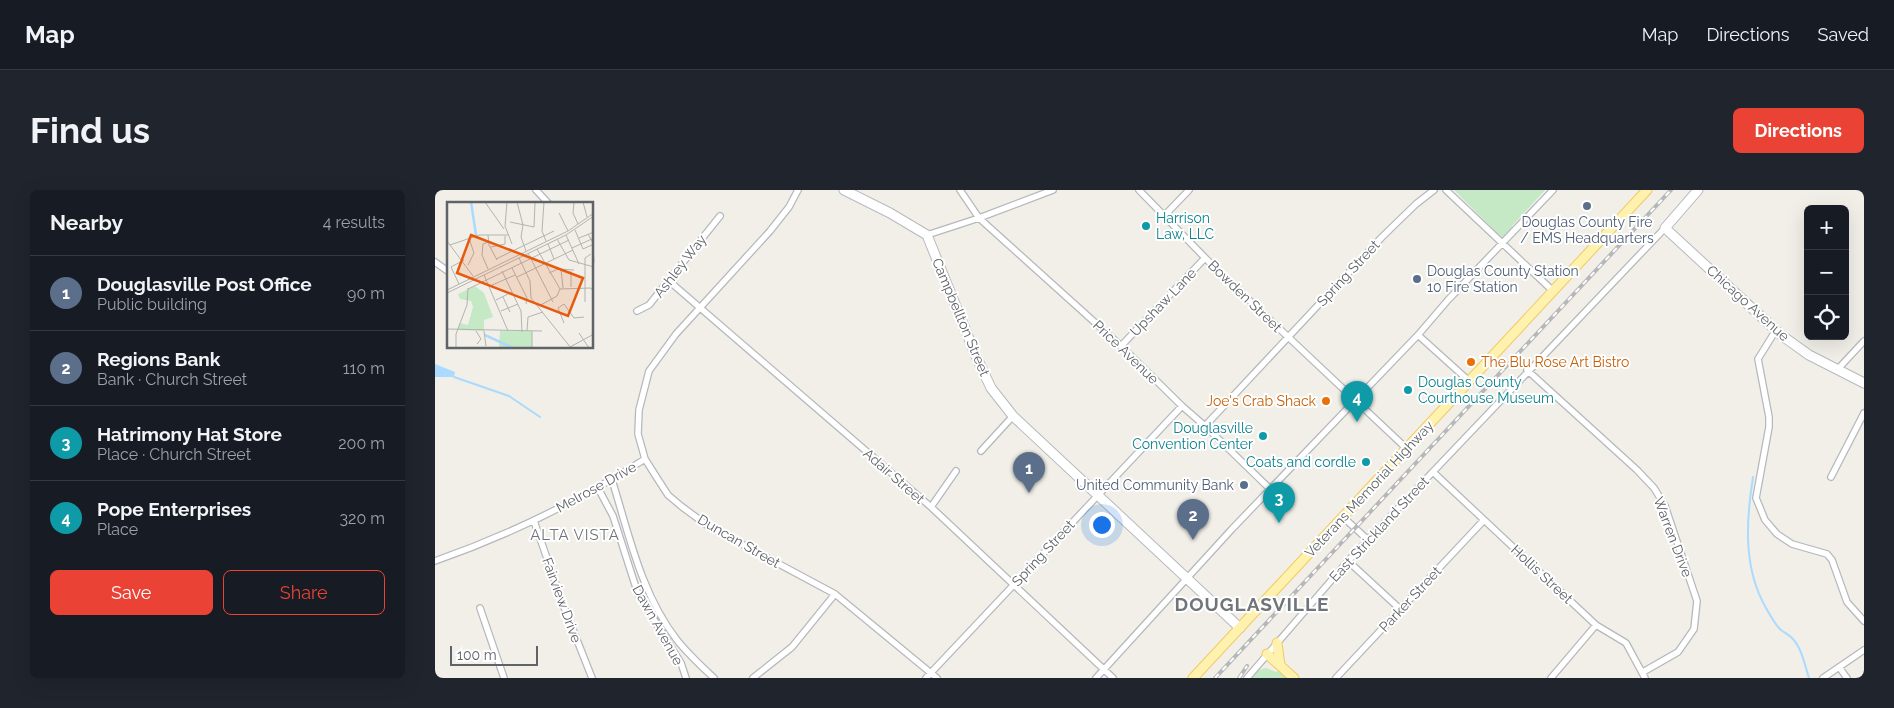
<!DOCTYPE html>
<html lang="en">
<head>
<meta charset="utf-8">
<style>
  :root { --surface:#171b24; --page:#20242c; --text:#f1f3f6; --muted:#9ea1a6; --line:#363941; --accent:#ea4335 }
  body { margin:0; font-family:Raleway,sans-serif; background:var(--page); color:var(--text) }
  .controls { position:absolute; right:15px; top:15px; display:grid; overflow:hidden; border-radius:8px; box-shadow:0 5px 20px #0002 }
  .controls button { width:45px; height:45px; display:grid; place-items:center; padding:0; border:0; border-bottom:1px solid var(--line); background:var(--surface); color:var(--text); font:25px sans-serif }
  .scale { position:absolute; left:15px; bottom:12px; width:88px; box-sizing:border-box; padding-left:5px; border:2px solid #5f6368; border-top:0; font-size:14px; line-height:18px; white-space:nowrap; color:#5f6368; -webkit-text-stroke:4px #fff; paint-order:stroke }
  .you { position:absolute; left:666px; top:334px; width:18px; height:18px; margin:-12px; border:4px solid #fff; border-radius:50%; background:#1a73e8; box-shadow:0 0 0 8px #1a73e833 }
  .badge { display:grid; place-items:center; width:32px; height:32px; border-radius:50%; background:var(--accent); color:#fff; font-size:16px; font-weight:700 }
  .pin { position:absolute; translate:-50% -41px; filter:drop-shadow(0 1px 2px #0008) }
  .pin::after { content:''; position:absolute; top:26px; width:18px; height:15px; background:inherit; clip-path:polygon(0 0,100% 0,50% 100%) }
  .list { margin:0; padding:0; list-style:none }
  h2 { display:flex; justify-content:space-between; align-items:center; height:65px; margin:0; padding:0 20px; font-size:21px }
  h2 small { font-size:16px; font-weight:400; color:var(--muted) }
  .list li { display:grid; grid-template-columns:32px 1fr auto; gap:15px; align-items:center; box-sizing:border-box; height:75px; padding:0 20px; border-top:1px solid var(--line) }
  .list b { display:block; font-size:19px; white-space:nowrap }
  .list p { margin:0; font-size:16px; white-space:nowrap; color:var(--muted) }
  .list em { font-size:16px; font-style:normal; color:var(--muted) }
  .actions { display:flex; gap:10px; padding:15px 20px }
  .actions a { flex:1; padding:11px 0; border:1px solid var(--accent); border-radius:8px; text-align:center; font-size:18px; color:var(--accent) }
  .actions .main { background:var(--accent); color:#fff }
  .icon { flex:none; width:28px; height:28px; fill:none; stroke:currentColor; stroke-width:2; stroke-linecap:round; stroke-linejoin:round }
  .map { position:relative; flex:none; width:1429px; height:488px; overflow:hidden; border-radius:8px }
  header { display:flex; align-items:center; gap:30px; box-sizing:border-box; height:70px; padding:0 25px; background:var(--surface); border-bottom:1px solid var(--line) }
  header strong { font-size:24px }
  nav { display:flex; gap:28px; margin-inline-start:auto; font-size:18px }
  .intro { display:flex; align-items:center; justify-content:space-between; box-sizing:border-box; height:120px; padding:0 30px }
  h1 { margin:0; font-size:35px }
  .button { padding:12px 22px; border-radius:8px; background:var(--accent); color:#fff; font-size:18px; font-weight:700 }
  main { display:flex; gap:30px; padding:0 30px }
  aside { flex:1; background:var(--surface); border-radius:8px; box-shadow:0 5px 20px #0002 }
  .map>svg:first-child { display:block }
  .green { fill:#c5e8c5 }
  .water { fill:#aadaff }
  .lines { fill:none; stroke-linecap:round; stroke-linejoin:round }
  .stream { stroke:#aadaff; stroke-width:2 }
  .street-casing { stroke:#b5b8bc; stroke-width:8 }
  .secondary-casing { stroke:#b6babf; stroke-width:11 }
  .primary-casing { stroke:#f2c960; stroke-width:11 }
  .street { stroke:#fff; stroke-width:5.5 }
  .secondary { stroke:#fff; stroke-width:9 }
  .primary { stroke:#fff2af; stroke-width:9 }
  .rail-casing { stroke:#b6b7b8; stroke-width:4 }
  .rail { stroke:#fff; stroke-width:2; stroke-dasharray:5.5; stroke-linecap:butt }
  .service-dot { fill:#5c6f8a; stroke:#fff; stroke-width:2 }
  .culture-dot { fill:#0f9aa8; stroke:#fff; stroke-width:2 }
  .food-dot { fill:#e8710a; stroke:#fff; stroke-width:2 }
  .labels { text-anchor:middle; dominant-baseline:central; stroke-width:4; stroke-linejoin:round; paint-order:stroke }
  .culture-label { font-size:14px; fill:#0d838f; stroke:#fff; text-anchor:start }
  .service-label { font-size:14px; fill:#4e5e75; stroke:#fff }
  .street-label { font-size:14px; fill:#5f6368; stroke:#fff }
  .food-label { font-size:14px; fill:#c56008; stroke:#fff; text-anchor:start }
  .neighbourhood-label { font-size:15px; letter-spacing:1px; fill:#70757a; stroke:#fff }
  .district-label { font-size:19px; font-weight:bold; letter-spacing:1px; fill:#70757a; stroke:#fff }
  .inset-river { fill:none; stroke:#aadaff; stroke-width:2.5 }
  .inset-road { fill:none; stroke:#b3b3b1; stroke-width:1 }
  .view { fill:#e8590c; fill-opacity:0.15; stroke:#e8590c; stroke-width:2.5 }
  .inset-edge { fill:none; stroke:#5f6368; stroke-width:2.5 }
</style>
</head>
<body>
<header>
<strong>Map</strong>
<nav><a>Map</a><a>Directions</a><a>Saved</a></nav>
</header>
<div class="intro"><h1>Find us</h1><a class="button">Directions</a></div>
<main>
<aside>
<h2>Nearby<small>4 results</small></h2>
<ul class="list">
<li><span class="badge" style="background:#5c6f8a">1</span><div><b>Douglasville Post Office</b><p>Public building</p></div><em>90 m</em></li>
<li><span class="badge" style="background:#5c6f8a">2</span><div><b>Regions Bank</b><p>Bank · Church Street</p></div><em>110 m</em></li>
<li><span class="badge" style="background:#0f9aa8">3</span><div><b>Hatrimony Hat Store</b><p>Place · Church Street</p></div><em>200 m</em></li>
<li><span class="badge" style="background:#0f9aa8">4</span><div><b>Pope Enterprises</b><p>Place</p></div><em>320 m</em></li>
</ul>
<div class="actions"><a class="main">Save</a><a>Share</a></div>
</aside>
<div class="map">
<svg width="1429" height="488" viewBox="0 0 1429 488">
  <rect width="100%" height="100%" fill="#f1efe8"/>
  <path class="green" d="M1019,0H1110L1077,36V38L1069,46L1066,47Z
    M831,478L841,482L844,481L851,488H817L824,480Z"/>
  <path class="water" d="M0,174L20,182L19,187H0Z"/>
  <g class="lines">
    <path class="stream" d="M19,187L74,206L105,227
      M1318,287C1311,331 1308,378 1331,418C1335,425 1340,435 1346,440C1350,443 1355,445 1358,449C1367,459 1370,476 1374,488"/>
    <defs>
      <path id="street" d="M101,0L114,14
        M363,0L354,17L335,41L241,144L214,181L204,220L203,244L210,269L222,288L233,305L246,316L273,336L400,404L502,488
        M525,0L544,28L686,156L747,216L770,236L835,299
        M704,0L781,79L971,258
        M1011,0L1118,101
        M729,26L754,0
        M492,45L544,28L618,0
        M0,72L14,82
        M234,91L496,317L678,488
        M202,121L214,115L285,26
        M1341,140L1323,169L1334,227V237L1321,308L1330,330L1342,344L1357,354L1392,364L1397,370L1412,412L1429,431
        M983,145L1034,191
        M686,156L770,68
        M1092,180L1202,280L1219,298L1230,316L1262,411L1259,439L1243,462L1208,482
        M1402,180L1429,151
        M770,236L947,47L981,14L999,0
        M546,261L578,226
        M998,282L1161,435L1191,453L1210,488
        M1396,287L1429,223
        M177,290C194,344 206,404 242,450C253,464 266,476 279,488
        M163,298L178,326L203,404L246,473L251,488
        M496,317L521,281
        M908,327L933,350
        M99,331L129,417L157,488
        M0,371C74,345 144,311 210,269
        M913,371L965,419
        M45,418L69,488
        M1404,477L1412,488
        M318,488L357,457L400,404
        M491,488L747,216
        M661,488L797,339L983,145L1013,110L1118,0
        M812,488L913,371L1230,38
        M901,488L1049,330
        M1116,488L1161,435
        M1388,488L1429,460"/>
      <path id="secondary" d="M409,0L455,23L492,45L541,166L556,198L578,226L805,438
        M1263,0L1230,38L1346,145L1374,165L1429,193"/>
      <path id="primary" d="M842,453L845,475
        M832,464L859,488
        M758,488L1212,0"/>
    </defs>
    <use href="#street" class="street-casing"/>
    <use href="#secondary" class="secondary-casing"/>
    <use href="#primary" class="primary-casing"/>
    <use href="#street" class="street"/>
    <use href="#secondary" class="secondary"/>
    <use href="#primary" class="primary"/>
    <defs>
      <path id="rail" d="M780,488L1236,0
        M804,488L812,476"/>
    </defs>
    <use href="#rail" class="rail-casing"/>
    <use href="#rail" class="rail"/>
  </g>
  <g class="service-dot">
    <circle cx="1152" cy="16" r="5"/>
    <circle cx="982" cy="89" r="5"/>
    <circle cx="809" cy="295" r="5"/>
  </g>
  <g class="culture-dot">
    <circle cx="711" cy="36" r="5"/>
    <circle cx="973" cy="200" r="5"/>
    <circle cx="828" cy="246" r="5"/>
    <circle cx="931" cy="272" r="5"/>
  </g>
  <g class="food-dot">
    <circle cx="1036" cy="172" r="5"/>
    <circle cx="891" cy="211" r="5"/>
  </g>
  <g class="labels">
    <g class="culture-label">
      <text x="721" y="28">Harrison<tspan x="721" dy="16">Law, LLC</tspan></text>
      <text x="983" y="192">Douglas County<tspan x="983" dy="16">Courthouse Museum</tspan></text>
      <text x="818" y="238" text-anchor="end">Douglasville<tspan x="818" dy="16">Convention Center</tspan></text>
      <text x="921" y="272" text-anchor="end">Coats and cordle</text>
    </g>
    <g class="service-label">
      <text x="1152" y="32">Douglas County Fire<tspan x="1152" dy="16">/ EMS Headquarters</tspan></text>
      <text x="992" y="81" text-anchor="start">Douglas County Station<tspan x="992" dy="16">10 Fire Station</tspan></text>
      <text x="799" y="295" text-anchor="end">United Community Bank</text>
    </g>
    <g class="street-label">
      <text transform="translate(245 76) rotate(-52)">Ashley Way</text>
      <text transform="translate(913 83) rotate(-47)">Spring Street</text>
      <text transform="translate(810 106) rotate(44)">Bowden Street</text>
      <text transform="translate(728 112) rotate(-46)">Upshaw Lane</text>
      <text transform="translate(1313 113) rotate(42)">Chicago Avenue</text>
      <text transform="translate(526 127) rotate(67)">Campbellton Street</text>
      <text transform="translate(691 162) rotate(44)">Price Avenue</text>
      <text transform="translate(459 286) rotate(41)">Adair Street</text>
      <text transform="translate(161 297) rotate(-29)">Melrose Drive</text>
      <text transform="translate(934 299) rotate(-47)">Veterans Memorial Highway</text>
      <text transform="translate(944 339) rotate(-47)">East Strickland Street</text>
      <text transform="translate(1238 347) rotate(69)">Warren Drive</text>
      <text transform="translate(304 351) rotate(30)">Duncan Street</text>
      <text transform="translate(608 363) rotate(-47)">Spring Street</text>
      <text transform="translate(1107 384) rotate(43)">Hollis Street</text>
      <text transform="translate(975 409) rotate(-47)">Parker Street</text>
      <text transform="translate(127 410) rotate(70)">Fairview Drive</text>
      <text transform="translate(223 435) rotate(61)">Dawn Avenue</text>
    </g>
    <g class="food-label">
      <text x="1046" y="172">The Blu Rose Art Bistro</text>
      <text x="881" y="211" text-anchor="end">Joe's Crab Shack</text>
    </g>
    <g class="neighbourhood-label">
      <text x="140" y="345">ALTA VISTA</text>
    </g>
    <g class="district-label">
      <text x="817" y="414">DOUGLASVILLE</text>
    </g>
  </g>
  <g transform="translate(12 12)">
    <rect width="146" height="146" fill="#f1efe8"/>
    <path d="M28,84L37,91L46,115L37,118V129L10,128L13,121L21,123L26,105L24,99L13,97L11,92ZM53,129H85V146H52Z" fill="#c5e8c5"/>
    <path class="inset-river" d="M24,0L29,33M38,133L66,146"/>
    <path class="inset-road" d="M38,0L57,27M60,0L58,24L65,42M70,0L76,23L74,35L79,49M97,0L95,29L99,39M127,0L126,11L131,22M136,0L140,15M112,11L121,29M63,20L87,25L88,1M128,28L136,47L147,42M141,32L146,41L147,61M41,33L42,43L50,58M119,33L132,62M132,36L147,30M110,37L122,58L147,65M0,39L26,74M101,42L107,57M3,43L32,33H61M44,45L58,42V34M125,46L147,36M90,47L113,87L110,94L92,104M81,51L106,100M72,56L83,79L84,96L124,146M49,57L107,29M21,63L27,51L22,36M65,66L80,96L79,102M41,67L35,53L36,42L41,40M114,67L116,86M55,69L74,109L75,130M102,71L111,67L127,68M37,73L61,129M70,75L126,48M12,82L4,65L17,58M43,84L68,73M124,85V69M21,87L122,38M113,87L144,86L147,91M0,88L121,29L147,11M0,91L119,33L147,14M56,95L63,110M49,98L65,90M138,100V56L144,52M54,109L71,102M117,121L111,106L117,102L127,116L137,115M0,127L95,129M29,129L34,137L30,142L32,140M37,129L39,144M80,129L81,115L96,110M132,131L142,146M123,145L147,132M9,146V132L20,103L21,86M85,146V129"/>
    <path class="view" d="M24,33L136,76L121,114L10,71Z"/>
    <rect width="146" height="146" class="inset-edge"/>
  </g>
</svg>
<div class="controls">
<button>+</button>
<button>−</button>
<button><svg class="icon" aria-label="locate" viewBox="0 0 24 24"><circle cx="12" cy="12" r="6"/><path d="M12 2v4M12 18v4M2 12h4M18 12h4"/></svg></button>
</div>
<div class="scale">100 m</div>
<div class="you"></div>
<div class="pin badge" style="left:594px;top:303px;background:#5c6f8a">1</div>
<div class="pin badge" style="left:758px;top:350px;background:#5c6f8a">2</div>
<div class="pin badge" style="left:844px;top:333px;background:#0f9aa8">3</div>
<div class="pin badge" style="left:922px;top:232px;background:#0f9aa8">4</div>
</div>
</main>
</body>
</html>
